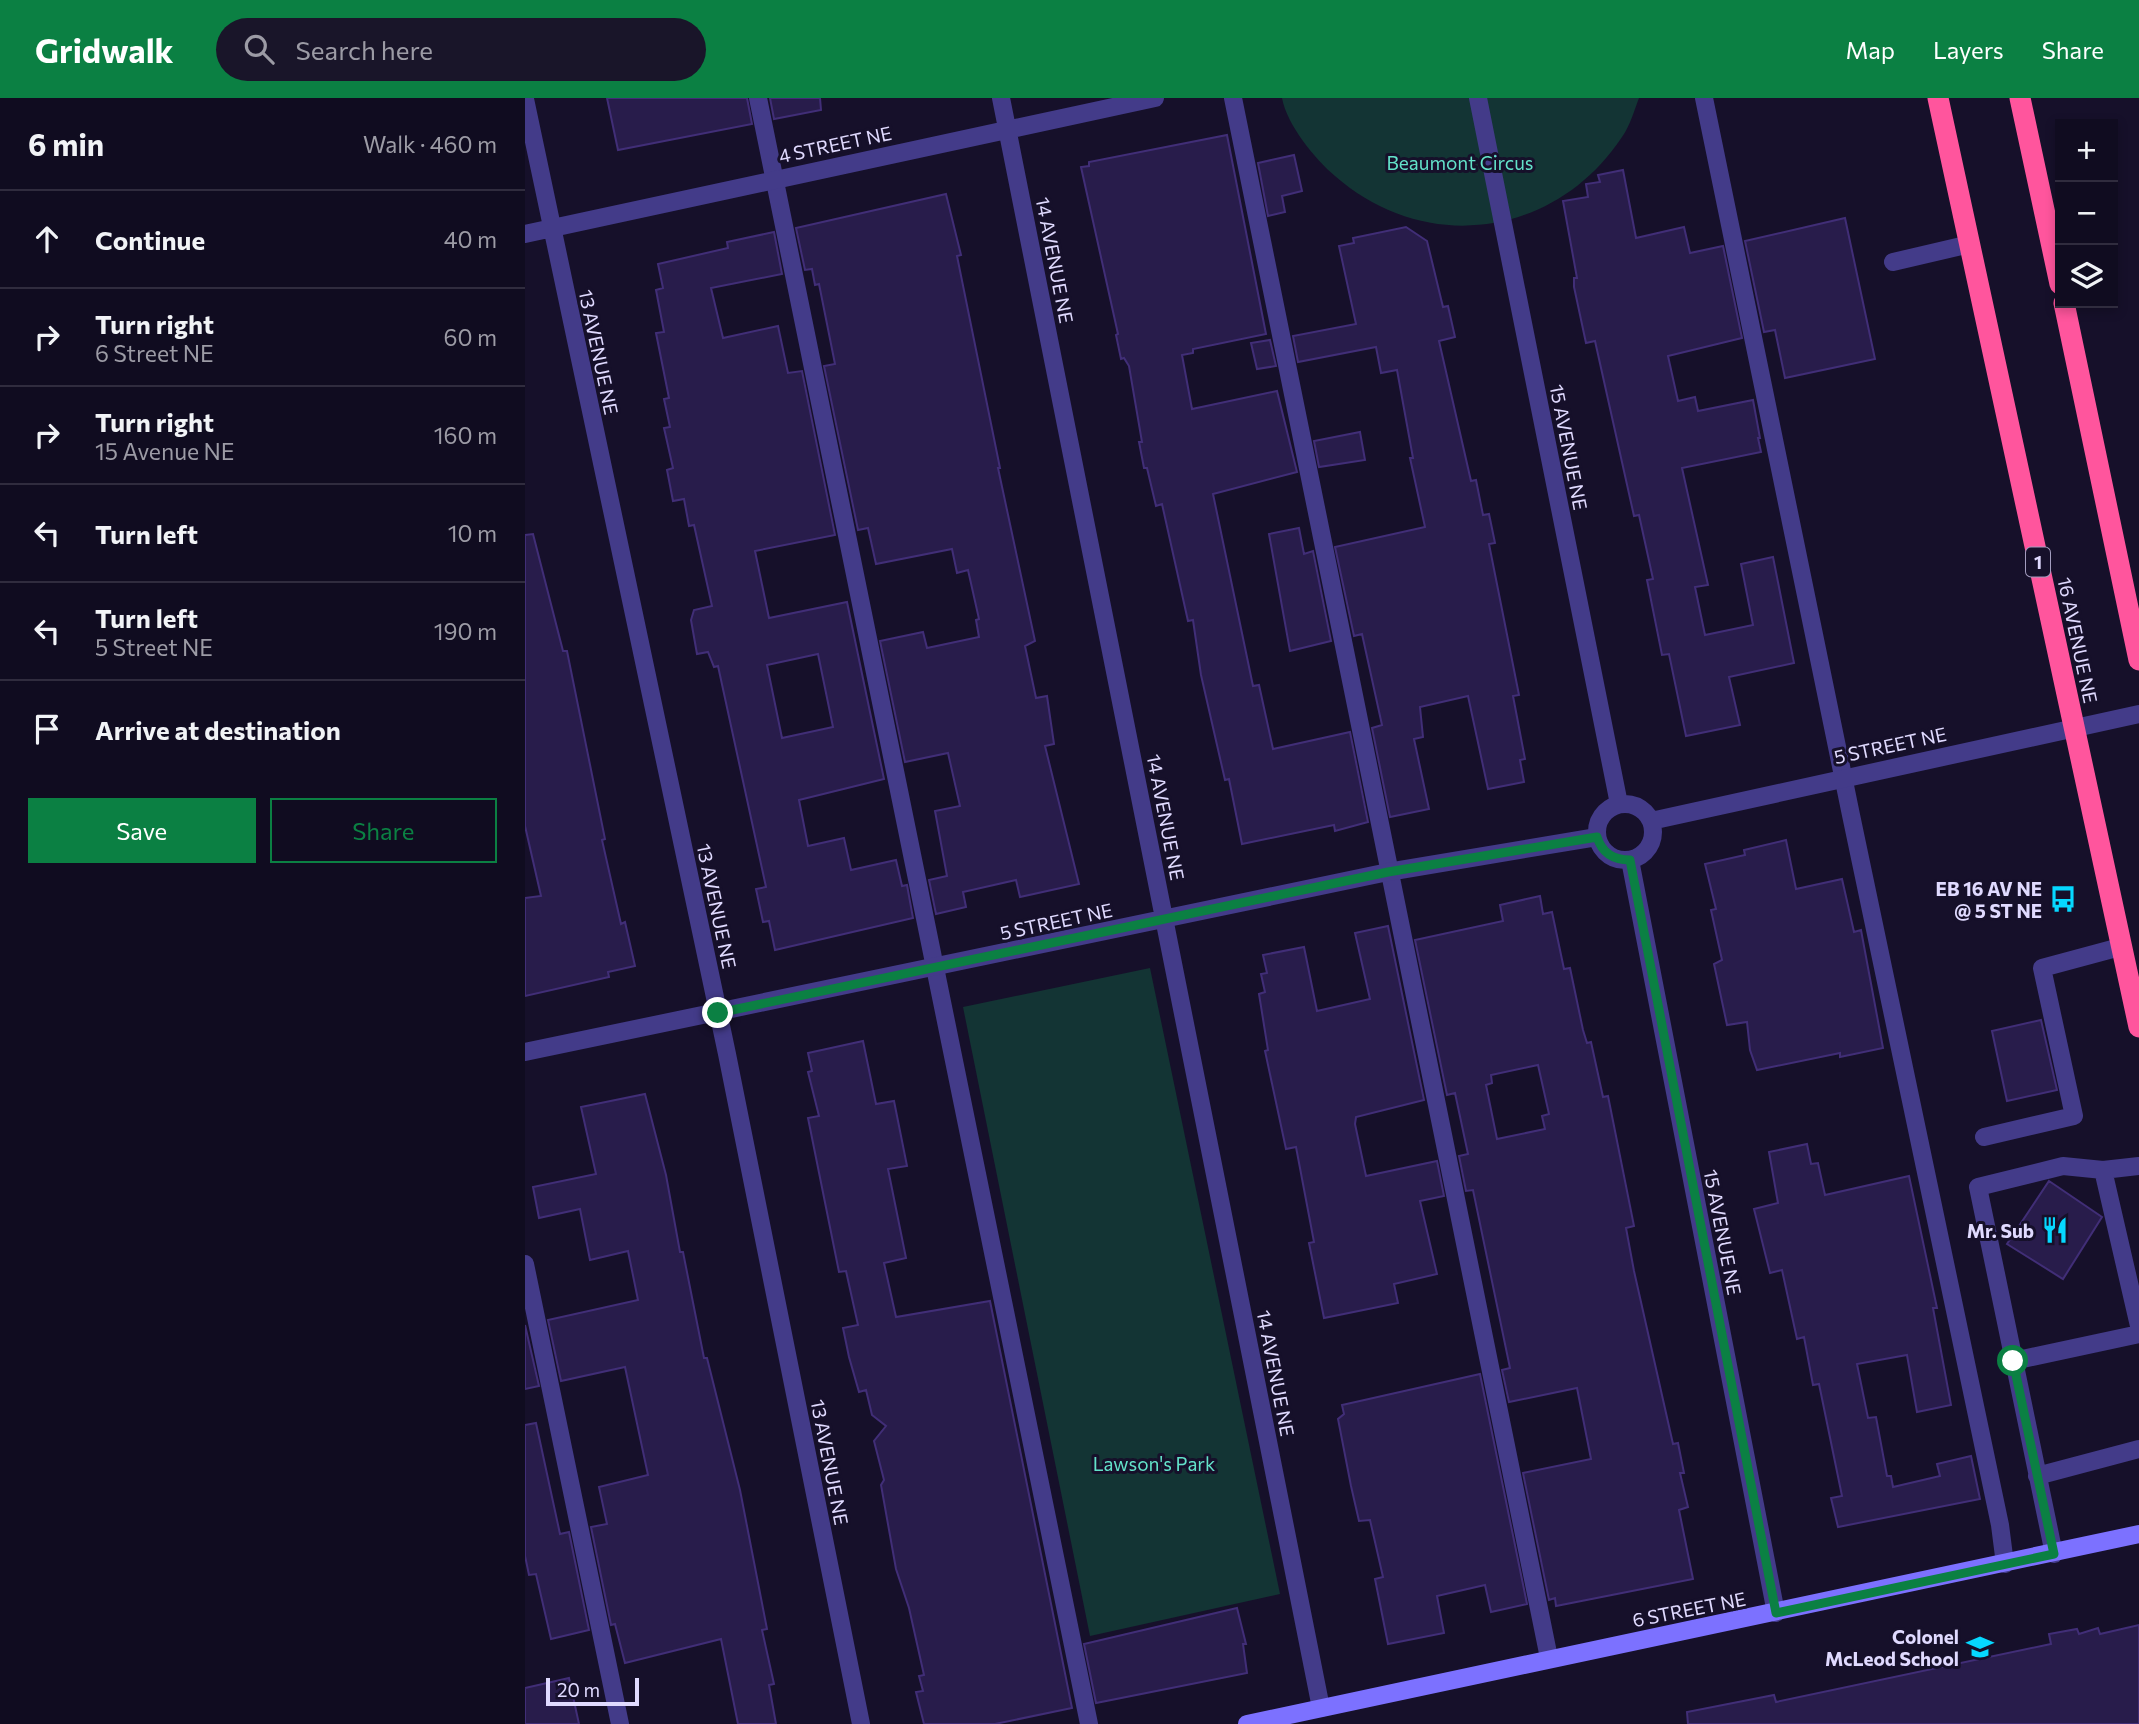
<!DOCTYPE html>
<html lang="en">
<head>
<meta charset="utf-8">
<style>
  :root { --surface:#100c20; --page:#191529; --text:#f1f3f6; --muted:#9c9ba5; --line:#302c3e; --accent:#0b8043 }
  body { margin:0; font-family:Commissioner,sans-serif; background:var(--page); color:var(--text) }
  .controls { position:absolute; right:21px; top:21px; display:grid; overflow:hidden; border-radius:0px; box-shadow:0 4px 10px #0003 }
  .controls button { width:63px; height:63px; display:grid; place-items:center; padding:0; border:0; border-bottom:2px solid var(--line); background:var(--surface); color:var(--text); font:35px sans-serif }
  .scale { position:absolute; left:21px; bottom:18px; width:93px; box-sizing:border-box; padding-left:7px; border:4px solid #e0daff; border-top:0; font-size:19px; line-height:24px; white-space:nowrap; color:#e0daff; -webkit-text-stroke:5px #16102a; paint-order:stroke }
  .stop { position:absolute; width:21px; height:21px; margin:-16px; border:5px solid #0b8043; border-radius:50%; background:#fff }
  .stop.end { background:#0b8043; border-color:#fff; box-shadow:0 2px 7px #0008 }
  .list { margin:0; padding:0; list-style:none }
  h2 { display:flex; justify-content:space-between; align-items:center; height:91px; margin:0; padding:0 28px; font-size:30px }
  h2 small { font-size:23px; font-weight:400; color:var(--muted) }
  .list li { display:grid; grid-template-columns:46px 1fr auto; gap:21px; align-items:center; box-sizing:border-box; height:98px; padding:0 28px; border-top:2px solid var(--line) }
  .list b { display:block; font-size:26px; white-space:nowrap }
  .list p { margin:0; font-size:23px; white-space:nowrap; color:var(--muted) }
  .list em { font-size:23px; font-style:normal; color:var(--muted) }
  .actions { display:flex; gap:14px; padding:21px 28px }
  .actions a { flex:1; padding:16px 0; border:2px solid var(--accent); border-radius:0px; text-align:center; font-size:24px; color:var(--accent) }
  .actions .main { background:var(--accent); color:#fff }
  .icon { flex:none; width:38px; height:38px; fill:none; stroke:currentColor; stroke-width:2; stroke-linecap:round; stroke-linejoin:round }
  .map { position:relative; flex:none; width:1614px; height:1626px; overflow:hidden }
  header { display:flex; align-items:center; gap:42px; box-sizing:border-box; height:98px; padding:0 35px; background:var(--accent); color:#fff }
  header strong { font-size:33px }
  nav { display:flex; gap:38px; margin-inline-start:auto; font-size:24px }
  .search { width:490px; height:63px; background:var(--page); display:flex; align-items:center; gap:18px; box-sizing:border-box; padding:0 24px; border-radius:38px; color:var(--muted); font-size:26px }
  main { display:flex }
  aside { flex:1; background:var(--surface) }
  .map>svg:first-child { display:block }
  .green { fill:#133434 }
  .building { fill:#281c4b; stroke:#412e77; stroke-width:2; fill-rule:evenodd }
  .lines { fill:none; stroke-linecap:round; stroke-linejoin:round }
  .lane { stroke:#433b89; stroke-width:18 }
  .street { stroke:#433b89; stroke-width:18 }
  .secondary { stroke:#7c71ff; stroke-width:18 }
  .highway { stroke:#ff559d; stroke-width:21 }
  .route { stroke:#0b8043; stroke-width:9 }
  .labels { text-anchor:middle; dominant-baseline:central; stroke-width:6; stroke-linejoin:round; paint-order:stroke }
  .shield { fill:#16102a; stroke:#a39dbf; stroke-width:2 }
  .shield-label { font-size:18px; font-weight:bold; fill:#e0daff }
  .street-label { font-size:19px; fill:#e0daff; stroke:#16102a }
  .park-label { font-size:19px; fill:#63e2c9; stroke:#16102a }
  .poi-label { font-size:19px; font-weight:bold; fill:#e0daff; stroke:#16102a; text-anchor:end }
</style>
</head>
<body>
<header>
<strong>Gridwalk</strong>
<div class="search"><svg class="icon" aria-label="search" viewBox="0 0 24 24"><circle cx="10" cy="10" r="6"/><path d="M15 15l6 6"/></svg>Search here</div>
<nav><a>Map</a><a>Layers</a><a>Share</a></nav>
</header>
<main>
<aside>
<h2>6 min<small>Walk · 460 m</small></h2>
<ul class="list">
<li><svg class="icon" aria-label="ahead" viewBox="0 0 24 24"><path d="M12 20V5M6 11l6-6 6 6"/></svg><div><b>Continue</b></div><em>40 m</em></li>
<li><svg class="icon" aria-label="right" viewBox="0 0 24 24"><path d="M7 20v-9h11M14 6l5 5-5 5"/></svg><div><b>Turn right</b><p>6 Street NE</p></div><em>60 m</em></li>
<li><svg class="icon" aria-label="right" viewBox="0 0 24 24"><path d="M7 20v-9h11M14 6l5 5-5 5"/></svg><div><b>Turn right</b><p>15 Avenue NE</p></div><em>160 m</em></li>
<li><svg class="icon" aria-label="left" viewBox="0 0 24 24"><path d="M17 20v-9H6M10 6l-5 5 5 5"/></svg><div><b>Turn left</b></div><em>10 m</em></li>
<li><svg class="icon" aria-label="left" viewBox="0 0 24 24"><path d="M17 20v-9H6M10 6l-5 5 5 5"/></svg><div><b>Turn left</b><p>5 Street NE</p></div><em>190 m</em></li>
<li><svg class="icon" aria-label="arrive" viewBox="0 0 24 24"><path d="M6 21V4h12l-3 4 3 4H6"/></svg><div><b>Arrive at destination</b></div></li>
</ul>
<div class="actions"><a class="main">Save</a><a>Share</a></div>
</aside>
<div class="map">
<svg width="1614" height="1626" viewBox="0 0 1614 1626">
  <rect width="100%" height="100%" fill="#16102a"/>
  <path class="green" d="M757,0H1114C1109,13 1105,28 1097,39C1030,140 900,157 810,78C790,61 762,27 757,0Z
    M625,870L755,1496L565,1538L438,909Z"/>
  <path class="building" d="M82,0H222L227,26L93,52Z
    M245,0H295L296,12L249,21Z
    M702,37L741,236L668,251V255L657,257L667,311L752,293L772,374L688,396L728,588L734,587L748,651L825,634L843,724L810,733L809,727L717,746L704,681L700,682L676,577L668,522L663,523L637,406L631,408L622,370H619L614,344H617L604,268L599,260L596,261L591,237L593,236L556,69L564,68V64Z
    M769,57L777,93L757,98L760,114L743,118L733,65Z
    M1098,72L1111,140L1159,129L1165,155L1198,148L1217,240L1143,258L1153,303L1170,299L1173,313L1228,302L1235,340H1233L1236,354L1157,370L1183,487L1170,489L1180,537L1228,527L1216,466L1248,459L1269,565L1204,579L1215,627L1161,638L1144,556L1137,557L1122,482L1128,481L1114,417L1109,418L1070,243L1061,245L1049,189V180H1052L1038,103L1063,99L1061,86L1075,84L1073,77Z
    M421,96L436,157L432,158L475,370H473L510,543L500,548L511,600L522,598L529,646L520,648L554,786L495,799L491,782L438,794L441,809L411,816L404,782L422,778L410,713L435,708L423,655L380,664L355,543L398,534L402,550L454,539L451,522L454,521L443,472L432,475L427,451L351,466L343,430L333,432L299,268L310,266L294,186L290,187L287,171L280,172L271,130Z
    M1320,120L1350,261L1260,280L1250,232L1239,234L1220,143Z
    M881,129L902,143L918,209L923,208L930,239L914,243L946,383L951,382L958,417L964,416L970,445L964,446L994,597L988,598L1000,661L995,662L999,684L963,691L943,598L895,609L898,639L889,641L904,711L865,719L847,630L857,627L837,536L829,538L810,449L900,429L885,360H888L872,272L856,275L851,249L773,264L768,238L831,226L814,148L829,145L828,140Z
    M249,134L257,176L186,190L198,240L253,228L263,275L277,273L310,437L230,453L244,520L322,504L359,681L274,702L283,748L319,740L326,772L371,762L377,788L382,787L388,820L250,852L244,823L238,824L231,791L241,789L193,568L189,569L183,554L172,556L166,522L169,512L187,508L169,427L164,428L159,401L148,403L142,372L148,370L139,330L145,329L139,301L144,300L131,235L139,234L131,192L138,190L133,166L203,150L202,144ZM293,556L308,629L257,640L242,567Z
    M745,242L751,268L732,271L726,245Z
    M835,334L840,362L794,369L789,343Z
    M774,430L779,456L788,453L806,543L765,553L744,436Z
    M8,436L38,553H42L80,741L77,742L96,826L100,824L110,868L83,874L84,879L0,898V800L16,798L0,728V437Z
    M1261,742L1271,791L1317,781L1329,834L1336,832L1358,950L1315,959V955L1232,972L1225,952L1222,924L1202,927L1189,866L1197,862L1186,812L1191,811L1180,766L1220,757L1219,752Z
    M1015,798L1018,816L1027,814L1039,871L1045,870L1058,932L1062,945L1066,944L1078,999L1083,998L1109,1128L1101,1130L1109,1173L1148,1346L1153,1345L1159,1375H1155L1163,1409L1154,1412L1168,1481L1031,1508L1030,1500L1024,1502L998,1375L1066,1361L1052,1290L984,1304L977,1272L985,1270L948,1092L941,1093L934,1058L943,1056L930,995L922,997L890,842L978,823L975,807ZM1013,967L1024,1016L1017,1018L1020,1031L972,1041L961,987L967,985L966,977Z
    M863,828L899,1002L831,1019L830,1026L841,1078L912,1063L919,1098L895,1103L912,1176L869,1186L873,1205L799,1220L784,1145L789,1144L771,1049L761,1051L740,953L743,952L734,896L740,894L736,876L742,875L738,857L779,849L792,913L845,901L830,835Z
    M1516,922L1532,992L1482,1003L1467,933Z
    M338,943L351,1006L369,1003L382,1068L363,1071L381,1160L359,1165L371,1219L465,1203L547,1610L470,1626H399L391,1594L398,1593L394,1578L399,1577L384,1510L371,1471L356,1387L359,1382L349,1343L361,1328L347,1317L341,1292L334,1294L324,1259L318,1230L333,1227L321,1173L314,1174L283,1020L294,1018L283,974L287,973L283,955Z
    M120,996L141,1077L155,1154H158L179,1260H182L215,1392L242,1531L237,1532L249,1586L244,1587L251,1626H213L196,1541L100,1565L90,1526L86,1527L66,1429L82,1426L74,1389L123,1377L100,1269L36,1283L23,1222L113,1202L103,1153L65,1162L55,1111L14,1120L8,1089L71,1076L56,1009Z
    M1282,1046L1286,1066L1293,1065L1300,1097L1384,1078L1412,1210H1408L1426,1307L1392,1314L1382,1257L1332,1266L1343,1320L1351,1319L1362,1378H1366L1368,1389L1415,1378L1412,1366L1446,1358L1455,1401L1313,1429L1306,1400L1317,1398L1294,1286L1288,1287L1279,1239L1272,1241L1257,1172L1245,1175L1229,1111L1253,1105L1244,1054Z
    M1524,1083L1577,1119L1538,1181L1482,1146Z
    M0,1227L14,1288L0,1291Z
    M955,1276L1002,1506L966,1514L960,1487L912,1498L919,1535L863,1546L850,1481L858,1479L845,1422L834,1423L826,1388L813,1321L819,1316L817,1307Z
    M11,1325L35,1436L44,1434L64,1532L26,1541L11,1476L4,1477L0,1458V1327Z
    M712,1510L721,1546H718L722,1575L571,1605L559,1546Z
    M1614,1527V1626H1163L1162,1614L1249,1597L1251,1604L1526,1546L1524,1536L1552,1531L1554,1536L1573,1530L1575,1536Z
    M44,1580L54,1626H0V1590Z"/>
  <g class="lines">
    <path class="lane" d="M233,0L564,1626
      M708,0L1024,1560
      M1179,0L1326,717L1475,1427L1480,1466
      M1368,164L1445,146
      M1459,1039L1549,1018L1517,870L1595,849
      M1614,1068L1578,1072L1614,1228
      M0,1166L95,1626
      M1488,1263L1614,1236
      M1512,1378L1614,1351
      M1529,1456L1453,1089L1538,1068L1578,1072"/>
    <path class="street" d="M476,0L796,1610
      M953,0L1094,706
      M0,1L202,956L336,1626
      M0,136L630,0
      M1072 734a28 28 0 1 1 56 0a28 28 0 1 1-56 0Z
      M1126,723L1614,616
      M1105,762L1251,1515
      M0,954L863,774L1072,739"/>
    <path class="secondary" d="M722,1626L1614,1436"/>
    <path class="highway" d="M1413,0L1614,929
      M1495,0L1535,186
      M1539,205L1614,562"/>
  </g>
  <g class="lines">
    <path class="route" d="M193,915L863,774L1072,739C1077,755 1088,762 1105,762L1251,1515L1529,1456L1488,1263"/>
  </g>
  <defs>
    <symbol id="bus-bare" viewBox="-9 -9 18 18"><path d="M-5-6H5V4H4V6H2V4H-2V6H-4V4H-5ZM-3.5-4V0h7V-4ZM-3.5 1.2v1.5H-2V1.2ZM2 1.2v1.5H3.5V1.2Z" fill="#06d8ff" stroke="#16102a" stroke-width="2.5" paint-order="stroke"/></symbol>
    <symbol id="restaurant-bare" viewBox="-9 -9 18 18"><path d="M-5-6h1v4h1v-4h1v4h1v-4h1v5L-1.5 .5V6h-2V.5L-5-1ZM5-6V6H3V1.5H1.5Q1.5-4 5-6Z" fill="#06d8ff" stroke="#16102a" stroke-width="2.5" paint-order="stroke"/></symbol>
    <symbol id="school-bare" viewBox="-9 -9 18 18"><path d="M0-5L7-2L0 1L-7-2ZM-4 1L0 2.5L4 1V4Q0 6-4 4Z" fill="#06d8ff" stroke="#16102a" stroke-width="2.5" paint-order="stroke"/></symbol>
  </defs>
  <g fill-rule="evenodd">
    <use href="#bus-bare" x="1519" y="782" width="38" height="38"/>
    <use href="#restaurant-bare" x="1511" y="1113" width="38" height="38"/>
    <use href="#school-bare" x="1436" y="1530" width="38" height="38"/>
  </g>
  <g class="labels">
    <rect class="shield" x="1501" y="449.5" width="24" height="29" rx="5"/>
    <g class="shield-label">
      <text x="1513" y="464">1</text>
    </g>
    <g class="street-label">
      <text transform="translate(310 46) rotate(-12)">4 STREET NE</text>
      <text transform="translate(530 162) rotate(79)">14 AVENUE NE</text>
      <text transform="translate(74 254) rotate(78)">13 AVENUE NE</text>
      <text transform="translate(1044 349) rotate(79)">15 AVENUE NE</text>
      <text transform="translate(1553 542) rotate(78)">16 AVENUE NE</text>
      <text transform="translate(1365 647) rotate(-12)">5 STREET NE</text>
      <text transform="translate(641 719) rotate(79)">14 AVENUE NE</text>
      <text transform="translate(192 808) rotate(78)">13 AVENUE NE</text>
      <text transform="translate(531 823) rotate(-12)">5 STREET NE</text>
      <text transform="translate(1198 1134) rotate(79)">15 AVENUE NE</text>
      <text transform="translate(751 1275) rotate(79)">14 AVENUE NE</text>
      <text transform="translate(305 1364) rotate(79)">13 AVENUE NE</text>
      <text transform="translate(1164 1511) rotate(-11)">6 STREET NE</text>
    </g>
    <g class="park-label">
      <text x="935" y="64">Beaumont Circus</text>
      <text x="629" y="1365">Lawson's Park</text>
    </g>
    <g class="poi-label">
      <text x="1517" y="790">EB 16 AV NE<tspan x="1517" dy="22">@ 5 ST NE</tspan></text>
      <text x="1509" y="1132">Mr. Sub</text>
      <text x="1434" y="1538">Colonel<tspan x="1434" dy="22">McLeod School</tspan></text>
    </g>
  </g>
</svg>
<div class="controls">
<button>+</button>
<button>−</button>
<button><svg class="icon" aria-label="layers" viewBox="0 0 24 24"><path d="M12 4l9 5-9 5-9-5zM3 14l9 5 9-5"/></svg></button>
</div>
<div class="scale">20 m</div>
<div class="stop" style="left:1488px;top:1263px"></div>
<div class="stop end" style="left:193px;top:915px"></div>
</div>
</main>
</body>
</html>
